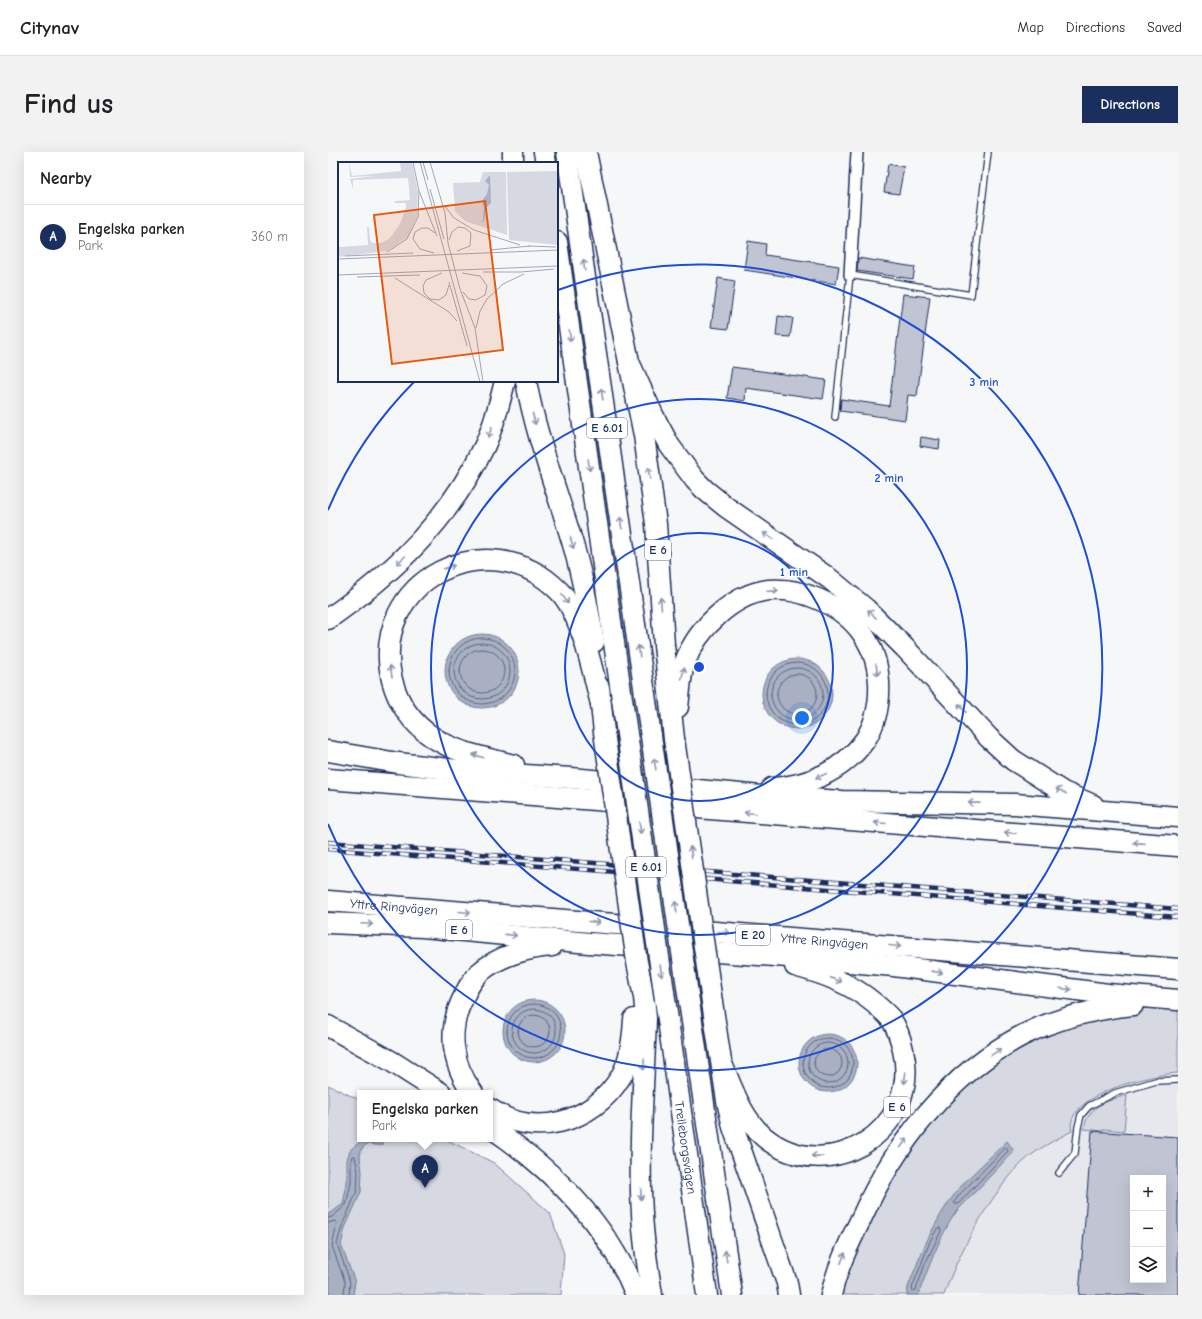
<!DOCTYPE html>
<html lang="en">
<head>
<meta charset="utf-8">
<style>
  :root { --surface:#fff; --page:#f2f2f2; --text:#202124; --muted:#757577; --line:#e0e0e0; --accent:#1b2f5e }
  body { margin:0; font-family:"Comic Neue",sans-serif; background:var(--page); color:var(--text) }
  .controls { position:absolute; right:12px; bottom:12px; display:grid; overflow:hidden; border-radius:0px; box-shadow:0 4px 16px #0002 }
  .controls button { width:36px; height:36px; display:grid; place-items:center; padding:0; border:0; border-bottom:1px solid var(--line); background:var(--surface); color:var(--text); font:20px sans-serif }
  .you { position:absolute; left:474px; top:566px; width:14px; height:14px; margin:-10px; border:3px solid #fff; border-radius:50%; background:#1a73e8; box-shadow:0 0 0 6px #1a73e833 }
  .badge { display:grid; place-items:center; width:26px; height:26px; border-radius:50%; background:var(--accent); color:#fff; font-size:13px; font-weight:700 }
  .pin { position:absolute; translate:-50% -33px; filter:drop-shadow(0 1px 2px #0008) }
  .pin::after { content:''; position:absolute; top:21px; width:14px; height:12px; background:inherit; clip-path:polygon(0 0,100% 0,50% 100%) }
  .popup { position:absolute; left:29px; top:938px; width:136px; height:52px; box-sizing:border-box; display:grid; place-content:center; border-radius:0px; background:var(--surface); filter:drop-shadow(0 1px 3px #0005); font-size:13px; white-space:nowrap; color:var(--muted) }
  .popup b { font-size:15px; color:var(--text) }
  .popup::after { content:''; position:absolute; left:50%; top:100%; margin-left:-8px; border:8px solid transparent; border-top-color:var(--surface) }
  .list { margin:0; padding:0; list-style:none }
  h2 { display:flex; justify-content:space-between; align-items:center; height:52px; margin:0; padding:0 16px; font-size:17px }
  h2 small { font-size:13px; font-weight:400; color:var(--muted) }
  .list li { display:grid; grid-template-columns:26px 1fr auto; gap:12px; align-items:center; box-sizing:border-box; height:64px; padding:0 16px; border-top:1px solid var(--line) }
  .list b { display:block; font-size:15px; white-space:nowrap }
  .list p { margin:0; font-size:13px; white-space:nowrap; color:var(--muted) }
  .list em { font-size:13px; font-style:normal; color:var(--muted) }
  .icon { flex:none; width:22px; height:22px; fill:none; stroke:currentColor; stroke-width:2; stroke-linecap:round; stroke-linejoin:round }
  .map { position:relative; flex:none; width:850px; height:1143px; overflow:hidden; border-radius:0px }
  header { display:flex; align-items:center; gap:24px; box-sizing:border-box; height:56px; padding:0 20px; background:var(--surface); border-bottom:1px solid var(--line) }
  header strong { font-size:19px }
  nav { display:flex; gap:22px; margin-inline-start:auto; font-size:14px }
  .intro { display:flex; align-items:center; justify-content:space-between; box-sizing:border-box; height:96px; padding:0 24px }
  h1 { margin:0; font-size:28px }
  .button { padding:10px 18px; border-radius:0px; background:var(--accent); color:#fff; font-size:14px; font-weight:700 }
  main { display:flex; gap:24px; padding:0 24px }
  aside { flex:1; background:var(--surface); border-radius:0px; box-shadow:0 4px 16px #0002 }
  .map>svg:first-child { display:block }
  .built { fill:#e6e8ee; fill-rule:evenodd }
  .green { fill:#d6d9e2; stroke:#7884a0 }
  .water { fill:#a9b0c1; stroke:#707c99 }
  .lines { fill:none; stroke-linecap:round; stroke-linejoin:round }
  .shore { stroke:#546386; stroke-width:1 }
  .building { fill:#c0c4d3; stroke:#1b2f5e; fill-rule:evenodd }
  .lane-casing { stroke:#1b2f5e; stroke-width:8 }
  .street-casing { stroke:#1b2f5e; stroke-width:14 }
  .highway-casing { stroke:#1b2f5e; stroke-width:23 }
  .lane { stroke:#fff; stroke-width:5.5 }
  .street { stroke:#fff; stroke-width:11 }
  .highway { stroke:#fff; stroke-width:20 }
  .rail-casing { stroke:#1b2f5e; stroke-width:4.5 }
  .rail { stroke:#fff; stroke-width:3; stroke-dasharray:9; stroke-linecap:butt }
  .highway-bridge-casing { stroke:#1b2f5e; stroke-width:23; stroke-linecap:butt }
  .highway-bridge { stroke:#fff; stroke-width:20 }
  .oneway { stroke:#8d97ae }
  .ring { fill:none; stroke:#1d4ed8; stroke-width:2 }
  .labels { text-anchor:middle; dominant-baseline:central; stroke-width:3; stroke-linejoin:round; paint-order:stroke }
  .shield { fill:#fff; stroke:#5f6d8e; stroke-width:1 }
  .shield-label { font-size:12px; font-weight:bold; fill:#1b2f5e }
  .street-label { font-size:13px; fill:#1b2f5e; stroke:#fff }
  .inset-road { fill:none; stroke:#9ea7bb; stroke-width:1 }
  .view { fill:#e8590c; fill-opacity:0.15; stroke:#e8590c; stroke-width:2 }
  .inset-edge { fill:none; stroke:#1b2f5e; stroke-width:2 }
  .centre { fill:#1d4ed8; stroke:#fff; stroke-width:2 }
  .ring-label { font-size:12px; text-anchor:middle; font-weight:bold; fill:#1d4ed8; stroke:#fff; stroke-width:3; stroke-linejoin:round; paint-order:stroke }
</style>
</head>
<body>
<header>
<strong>Citynav</strong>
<nav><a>Map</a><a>Directions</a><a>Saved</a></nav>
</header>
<div class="intro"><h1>Find us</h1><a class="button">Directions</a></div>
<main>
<aside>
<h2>Nearby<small></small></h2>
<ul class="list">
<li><span class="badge">A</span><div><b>Engelska parken</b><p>Park</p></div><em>360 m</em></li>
</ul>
</aside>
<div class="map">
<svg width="850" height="1143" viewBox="0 0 850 1143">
  <rect width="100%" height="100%" fill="#f6f7f9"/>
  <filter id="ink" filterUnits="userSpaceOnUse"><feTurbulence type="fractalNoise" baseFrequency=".025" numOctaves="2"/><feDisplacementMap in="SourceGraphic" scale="8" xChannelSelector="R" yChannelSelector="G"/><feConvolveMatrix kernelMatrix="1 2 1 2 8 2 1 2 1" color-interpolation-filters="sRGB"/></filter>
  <g filter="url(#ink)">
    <path class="built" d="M850,869V1143H522ZM805,1026H835V1128H805Z"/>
    <path class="green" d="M819,856L850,858V921C825,922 734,943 744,979C727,988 709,997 695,1010C663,1041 630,1101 616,1143H511L520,1113L557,1031L618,949L687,894L789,859Z
      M0,933L32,948V987H117L166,1011L222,1061L236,1102L233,1143H0Z
      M799,943L796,979L775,977V979L756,977C760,953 779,949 799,943Z"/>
    <path class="water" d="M117 519a37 37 0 1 1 74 0a37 37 0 1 1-74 0Z
      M434 542a35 35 0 1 1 70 0a35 35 0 1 1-70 0Z
      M175 879a31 31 0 1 1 62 0a31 31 0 1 1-62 0Z
      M471 911a29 29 0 1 1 58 0a29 29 0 1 1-58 0Z
      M34,988L43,990H54L55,993C50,994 44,992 38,992L33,998L32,1005L34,1020L33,1040L17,1076L13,1093L27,1130L25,1143H1C3,1136 3,1128 0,1122V1063L15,1052L19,1031V1008L22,998Z
      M679,989L686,999L628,1060C611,1085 601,1115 590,1143H579L580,1135C593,1101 606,1068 629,1039C644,1021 663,1005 679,989Z"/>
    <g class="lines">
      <path class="shore" d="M121 519a33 33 0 1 1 66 0a33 33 0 1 1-66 0Z
        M126 519a28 28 0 1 1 56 0a28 28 0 1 1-56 0Z
        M132 519a22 22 0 1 1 44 0a22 22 0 1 1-44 0Z
        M438 542a31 31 0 1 1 62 0a31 31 0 1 1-62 0Z
        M443 542a26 26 0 1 1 52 0a26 26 0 1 1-52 0Z
        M449 542a20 20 0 1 1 40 0a20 20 0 1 1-40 0Z
        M179 879a27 27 0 1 1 54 0a27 27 0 1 1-54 0Z
        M184 879a22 22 0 1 1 44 0a22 22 0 1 1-44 0Z
        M190 879a16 16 0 1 1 32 0a16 16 0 1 1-32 0Z
        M475 911a25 25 0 1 1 50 0a25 25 0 1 1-50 0Z
        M480 911a20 20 0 1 1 40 0a20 20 0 1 1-40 0Z
        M486 911a14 14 0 1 1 28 0a14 14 0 1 1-28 0Z
        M678,996L680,998L679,1000L630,1052H627L626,1050L633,1041Z
        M0,1066L4,1065L18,1053L23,1031V1009L24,1004H27L30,1020L29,1039L14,1074L9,1092L22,1130L21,1143
        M0,1071L7,1069L9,1071L4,1094L17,1130L16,1143
        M612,1076L613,1079L597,1112L588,1138L585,1139L584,1136L603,1087L609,1077Z"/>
    </g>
    <path class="building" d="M560,12L576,15L571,42L556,40Z
      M420,89L438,92L437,103L511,114L508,132L416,118Z
      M530,106L587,115L585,127L529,119Z
      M390,126L407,129L400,177L383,175Z
      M575,142L602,145L589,244L580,243L577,268L512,259L513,247L561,254Z
      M450,164L465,166L462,185L448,184Z
      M404,215L498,228L495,247L418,236L417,249L399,246Z
      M593,285L612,288L611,297L592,294Z
      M764,979L850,985V1143H751ZM805,1026H835V1128H805Z"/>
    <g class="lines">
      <defs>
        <path id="lane" d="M507,265L522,123L643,143L660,0
          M731,1021L747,1001L750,975L753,963L761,954L787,941L828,929L850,928"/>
        <path id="street" d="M522,123L529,0"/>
        <g id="highway">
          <path d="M185,0V11"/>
          <path d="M216,0L218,11"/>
          <path d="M239,0L323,584"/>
          <path d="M258,0L316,283L328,372L336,493L346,587"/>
          <path d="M229,90L299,582"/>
          <path d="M301,210L325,263L341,293L367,328L377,338L398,355L502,427L538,457L577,496L661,586L685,608L735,640L765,653"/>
          <path d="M198,229C208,284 228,336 244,389C254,422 260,456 266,490"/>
          <path d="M0,467C66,421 122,367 157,293C166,273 172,250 177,229"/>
          <path d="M271,535L276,580"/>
          <path d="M350,555C352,540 352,524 357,510C369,477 405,442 441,438C455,437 469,439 482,444C522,458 548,487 551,530C552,550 548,571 537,588C515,619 480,634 444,636"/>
          <path d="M0,599L70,611L137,619L243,626L433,644L514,649L687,652L850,665"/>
          <path d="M186,613C159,606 127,601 103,584C84,571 70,551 64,528C40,428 161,368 231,439C253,461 264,517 272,548"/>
          <path d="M0,627L850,694"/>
          <path id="s1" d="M0,749L850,817"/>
          <path d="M0,771L95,775L261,791L488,807L566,814L780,842L850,848"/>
          <path d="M309,810L316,845L318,866C316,931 310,997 314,1061C315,1089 320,1116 324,1143"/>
          <path id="s2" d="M337,847L379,1143"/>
          <path d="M361,849L404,1143"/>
          <path d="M384,850L399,949L405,975L459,1131L461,1143"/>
          <path d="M0,874L63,909L113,941"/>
          <path d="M394,912C405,938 414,966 436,985C500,1037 594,978 575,898C573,888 569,876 563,867C558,861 552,856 546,851C522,831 496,822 467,814"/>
          <path d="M145,941C123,911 119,877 136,844C140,835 144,828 151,821C170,804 199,796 224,794"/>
          <path d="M162,957C206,987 264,971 292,926C302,910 305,886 306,867"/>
          <path d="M162,975C226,1018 279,1071 308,1143"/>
          <path d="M503,1143C509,1116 521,1091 533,1067C566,993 622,921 695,883C729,866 767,857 805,853"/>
        </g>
      </defs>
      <use href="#lane" class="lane-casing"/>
      <use href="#street" class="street-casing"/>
      <use href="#highway" class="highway-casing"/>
      <use href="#lane" class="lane"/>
      <use href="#street" class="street"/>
      <use href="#highway" class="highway"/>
      <defs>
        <path id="rail" d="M0,690L850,757
          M0,697L850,765"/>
      </defs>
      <use href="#rail" class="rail-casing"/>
      <use href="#rail" class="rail"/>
      <defs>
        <path id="highway-bridge" d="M276,580L309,810
          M299,582L337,847
          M323,584L361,849
          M346,587L384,850"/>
      </defs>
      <use href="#highway-bridge" class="highway-bridge-casing"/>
      <use href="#highway-bridge" class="highway-bridge"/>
    </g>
    <defs><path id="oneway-shaft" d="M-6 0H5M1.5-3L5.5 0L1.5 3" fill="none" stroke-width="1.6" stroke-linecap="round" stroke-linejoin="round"/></defs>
    <g class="oneway">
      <use href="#oneway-shaft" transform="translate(256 113) rotate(-98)"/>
      <use href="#oneway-shaft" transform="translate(242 184) rotate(82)"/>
      <use href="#oneway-shaft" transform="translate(274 242) rotate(-98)"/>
      <use href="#oneway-shaft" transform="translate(206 267) rotate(75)"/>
      <use href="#oneway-shaft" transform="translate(162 280) rotate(110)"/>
      <use href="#oneway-shaft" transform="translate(261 313) rotate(81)"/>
      <use href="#oneway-shaft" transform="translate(321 321) rotate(-97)"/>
      <use href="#oneway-shaft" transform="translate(293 371) rotate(-98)"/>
      <use href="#oneway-shaft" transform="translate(440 384) rotate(-145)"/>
      <use href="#oneway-shaft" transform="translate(244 391) rotate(74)"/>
      <use href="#oneway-shaft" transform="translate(73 408) rotate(138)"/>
      <use href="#oneway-shaft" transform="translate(121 415) rotate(-19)"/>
      <use href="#oneway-shaft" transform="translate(445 439) rotate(-2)"/>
      <use href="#oneway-shaft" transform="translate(237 447) rotate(55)"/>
      <use href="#oneway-shaft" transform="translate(333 451) rotate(-94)"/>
      <use href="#oneway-shaft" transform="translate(544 462) rotate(-135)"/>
      <use href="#oneway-shaft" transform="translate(311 499) rotate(-98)"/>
      <use href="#oneway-shaft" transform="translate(549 518) rotate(80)"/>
      <use href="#oneway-shaft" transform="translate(63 519) rotate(-100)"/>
      <use href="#oneway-shaft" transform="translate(355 521) rotate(-77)"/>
      <use href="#oneway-shaft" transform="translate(634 556) rotate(-133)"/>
      <use href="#oneway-shaft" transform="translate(150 604) rotate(-164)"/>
      <use href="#oneway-shaft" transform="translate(327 612) rotate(-98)"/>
      <use href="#oneway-shaft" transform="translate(493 624) rotate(156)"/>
      <use href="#oneway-shaft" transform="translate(733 639) rotate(-152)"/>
      <use href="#oneway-shaft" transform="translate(646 651) rotate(-179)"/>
      <use href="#oneway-shaft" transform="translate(422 661) rotate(-175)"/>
      <use href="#oneway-shaft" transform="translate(552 671) rotate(-175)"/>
      <use href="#oneway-shaft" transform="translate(312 676) rotate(82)"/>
      <use href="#oneway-shaft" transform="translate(682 681) rotate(-175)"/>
      <use href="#oneway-shaft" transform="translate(811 691) rotate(-176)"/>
      <use href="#oneway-shaft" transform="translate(363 700) rotate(-98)"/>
      <use href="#oneway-shaft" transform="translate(348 755) rotate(-98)"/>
      <use href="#oneway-shaft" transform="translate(137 760) rotate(5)"/>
      <use href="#oneway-shaft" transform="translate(266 770) rotate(5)"/>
      <use href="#oneway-shaft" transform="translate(39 772) rotate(3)"/>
      <use href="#oneway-shaft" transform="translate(396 780) rotate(5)"/>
      <use href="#oneway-shaft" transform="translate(183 783) rotate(6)"/>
      <use href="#oneway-shaft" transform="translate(567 794) rotate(5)"/>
      <use href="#oneway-shaft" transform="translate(333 819) rotate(82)"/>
      <use href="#oneway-shaft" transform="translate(609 820) rotate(8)"/>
      <use href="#oneway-shaft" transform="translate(508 828) rotate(22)"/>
      <use href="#oneway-shaft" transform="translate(738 837) rotate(7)"/>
      <use href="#oneway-shaft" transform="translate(668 900) rotate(-35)"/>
      <use href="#oneway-shaft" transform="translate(316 912) rotate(92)"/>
      <use href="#oneway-shaft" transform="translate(577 926) rotate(96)"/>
      <use href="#oneway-shaft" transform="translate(576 991) rotate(-53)"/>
      <use href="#oneway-shaft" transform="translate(489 1004) rotate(-178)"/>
      <use href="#oneway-shaft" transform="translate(313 1042) rotate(88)"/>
      <use href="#oneway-shaft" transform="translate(398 1104) rotate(-98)"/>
      <use href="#oneway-shaft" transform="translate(515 1106) rotate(-68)"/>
    </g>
  </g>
  <g class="ring">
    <circle cx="371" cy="515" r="134"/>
    <circle cx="371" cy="515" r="268"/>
    <path d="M0 358A403 403 0 0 1 86 230M230 138A403 403 0 1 1 0 672"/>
  </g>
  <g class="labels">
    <g class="shield">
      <rect x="259" y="266" width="40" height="20" rx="3"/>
      <rect x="317" y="388" width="26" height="20" rx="3"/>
      <rect x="298" y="705" width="40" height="20" rx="3"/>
      <rect x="118" y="768" width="26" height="20" rx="3"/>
      <rect x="408" y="773" width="34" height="20" rx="3"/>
      <rect x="556" y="945" width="26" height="20" rx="3"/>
    </g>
    <g class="shield-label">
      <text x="279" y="276">E 6.01</text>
      <text x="330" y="398">E 6</text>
      <text x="318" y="715">E 6.01</text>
      <text x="131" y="778">E 6</text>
      <text x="425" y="783">E 20</text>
      <text x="569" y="955">E 6</text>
    </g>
    <g class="street-label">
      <text stroke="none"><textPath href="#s1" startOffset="66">Yttre Ringvägen</textPath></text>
      <text stroke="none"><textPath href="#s1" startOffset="498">Yttre Ringvägen</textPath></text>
      <text stroke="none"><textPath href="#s2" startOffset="150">Trelleborgsvägen</textPath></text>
    </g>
  </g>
  <g transform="translate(10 10)">
    <rect width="220" height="220" fill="#f6f7f9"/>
    <path d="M11,0L14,14L63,9L62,0H74L80,29L79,55L70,75L49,89L0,95V85L30,83L29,65H31L32,78L35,81H44L52,76L62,62L68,45V41H57V39L72,38L70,16L15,18V27L12,17L36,14L12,15ZM220,9V83L171,78L169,10ZM145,10H168L169,73L127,59L117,49L115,21L142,20Z" fill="#d6d9e2"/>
    <path d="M152,13L153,41L148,46L146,59L145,60H142L145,59L146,46L144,39L149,32L151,23L147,19Z" fill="#a9b0c1"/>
    <path class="inset-road" d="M82,0L142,220M85,0L90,18M92,0L107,51L110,81L122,127L137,166L145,220M92,27L106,77M81,29L99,74M106,43L116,56L136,68L182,83M111,78L114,70L120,65L127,66L133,71L132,84L119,89M190,84L218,85M152,88L192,84M49,90L69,77L80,55L81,29L75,0M96,91L82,87L75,77L77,70L84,66H90L97,71M7,94L75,91M0,97L220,88M145,110H183L216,107M104,111L88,118L85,124L86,131L92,137L101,138L108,133L111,123M124,111L142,114L149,124L147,133L138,138L131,137L125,130M0,113L220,104M19,115L82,113M57,116L111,150L119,159M111,120L129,184M138,166L142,149L149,137L165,122L186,112"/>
    <path class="view" d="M147,39L165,188L54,202L36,53Z"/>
    <rect width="220" height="220" class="inset-edge"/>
  </g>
  <circle cx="371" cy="515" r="6" class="centre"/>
  <g class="ring-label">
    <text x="656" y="234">3 min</text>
    <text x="561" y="330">2 min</text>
    <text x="466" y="424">1 min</text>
  </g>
</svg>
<div class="controls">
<button>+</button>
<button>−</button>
<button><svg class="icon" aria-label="layers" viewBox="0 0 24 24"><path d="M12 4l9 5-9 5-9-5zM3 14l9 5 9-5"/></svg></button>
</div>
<div class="you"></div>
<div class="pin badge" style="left:97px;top:1036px">A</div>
<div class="popup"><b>Engelska parken</b>Park</div>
</div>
</main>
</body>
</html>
